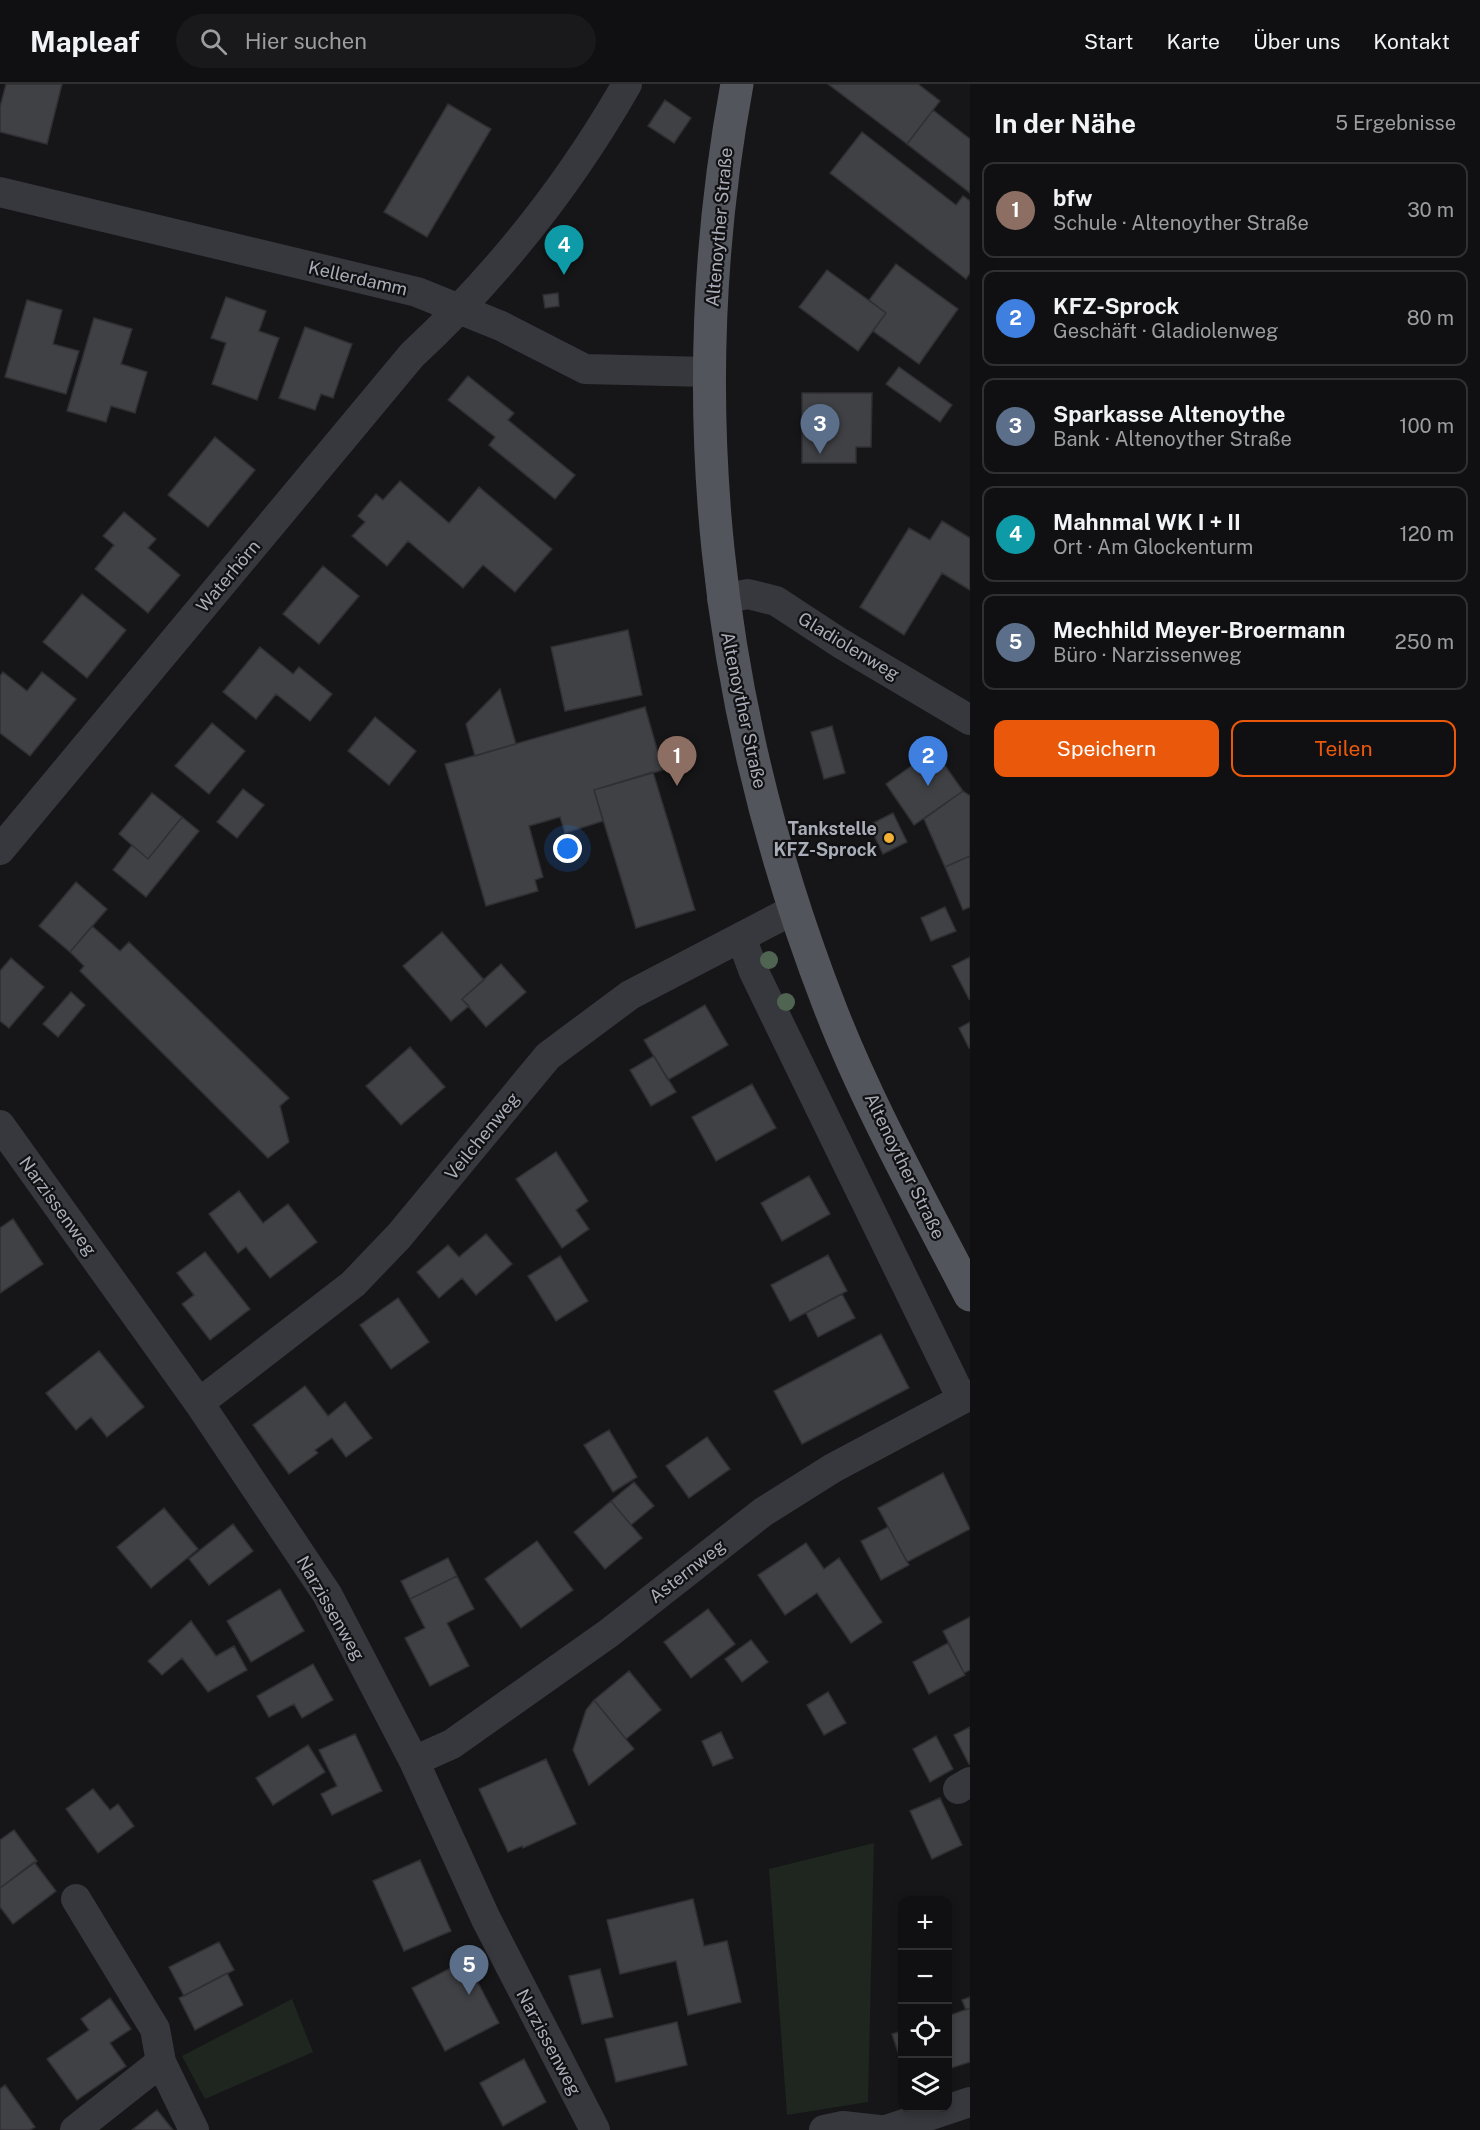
<!DOCTYPE html>
<html lang="de">
<head>
<meta charset="utf-8">
<style>
  :root { --surface:#101012; --page:#19191b; --text:#f1f3f6; --muted:#9c9d9f; --line:#303032; --accent:#ea580c }
  body { margin:0; font-family:"Public Sans",sans-serif; background:var(--page); color:var(--text) }
  .controls { position:absolute; right:18px; bottom:18px; display:grid; overflow:hidden; border-radius:12px; box-shadow:0 3px 9px #0003 }
  .controls button { width:54px; height:54px; display:grid; place-items:center; padding:0; border:0; border-bottom:2px solid var(--line); background:var(--surface); color:var(--text); font:30px sans-serif }
  .you { position:absolute; left:568px; top:765px; width:21px; height:21px; margin:-15px; border:4px solid #fff; border-radius:50%; background:#1a73e8; box-shadow:0 0 0 9px #1a73e833 }
  .badge { display:grid; place-items:center; width:39px; height:39px; border-radius:50%; background:var(--accent); color:#fff; font-size:20px; font-weight:700 }
  .pin { position:absolute; translate:-50% -50px; filter:drop-shadow(0 2px 3px #0008) }
  .pin::after { content:''; position:absolute; top:32px; width:21px; height:18px; background:inherit; clip-path:polygon(0 0,100% 0,50% 100%) }
  .list { margin:0; padding:0; list-style:none }
  h2 { display:flex; justify-content:space-between; align-items:center; height:78px; margin:0; padding:0 24px; font-size:26px }
  h2 small { font-size:20px; font-weight:400; color:var(--muted) }
  .list li { display:grid; grid-template-columns:39px 1fr auto; gap:18px; align-items:center; box-sizing:border-box; height:96px; margin:0 12px 12px; padding:0 12px; border:2px solid var(--line); border-radius:12px }
  .list b { display:block; font-size:22px; white-space:nowrap }
  .list p { margin:0; font-size:20px; white-space:nowrap; color:var(--muted) }
  .list em { font-size:20px; font-style:normal; color:var(--muted) }
  .actions { display:flex; gap:12px; padding:18px 24px }
  .actions a { flex:1; padding:14px 0; border:2px solid var(--accent); border-radius:12px; text-align:center; font-size:21px; color:var(--accent) }
  .actions .main { background:var(--accent); color:#fff }
  .icon { flex:none; width:33px; height:33px; fill:none; stroke:currentColor; stroke-width:2; stroke-linecap:round; stroke-linejoin:round }
  .map { position:relative; flex:none; width:970px; height:2046px; overflow:hidden }
  header { display:flex; align-items:center; gap:36px; box-sizing:border-box; height:84px; padding:0 30px; background:var(--surface); border-bottom:2px solid var(--line) }
  header strong { font-size:28px }
  nav { display:flex; gap:33px; margin-inline-start:auto; font-size:21px }
  .search { width:420px; height:54px; background:var(--page); display:flex; align-items:center; gap:15px; box-sizing:border-box; padding:0 21px; border-radius:33px; color:var(--muted); font-size:22px }
  main { display:flex }
  aside { flex:1; background:var(--surface) }
  .map>svg:first-child { display:block }
  .green { fill:#1e261f }
  .building { fill:#404145; stroke:#303034; stroke-width:1.5 }
  .lines { fill:none; stroke-linecap:round; stroke-linejoin:round }
  .minor { stroke:#37383d; stroke-width:30 }
  .major { stroke:#53555c; stroke-width:33 }
  .tree { fill:#506452 }
  .poi-dot { fill:#f2b134; stroke:#111113; stroke-width:2 }
  .labels { text-anchor:middle; dominant-baseline:central; stroke-width:4.5; stroke-linejoin:round; paint-order:stroke }
  .street-label { font-size:18px; fill:#a8adb8; stroke:#111113 }
  .poi-label { font-size:18px; font-weight:bold; fill:#a8adb8; stroke:#111113; text-anchor:end }
</style>
</head>
<body>
<header>
<strong>Mapleaf</strong>
<div class="search"><svg class="icon" aria-label="search" viewBox="0 0 24 24"><circle cx="10" cy="10" r="6"/><path d="M15 15l6 6"/></svg>Hier suchen</div>
<nav><a>Start</a><a>Karte</a><a>Über uns</a><a>Kontakt</a></nav>
</header>
<main>
<div class="map">
<svg width="970" height="2046" viewBox="0 0 970 2046">
  <rect width="100%" height="100%" fill="#161618"/>
  <path class="green" d="M874,1759L868,2018L787,2031L769,1785Z
    M292,1915L313,1968L205,2015L182,1972Z"/>
  <path class="building" d="M6,0H62L47,60L0,48V23Z
    M828,0H918L940,17L907,60Z
    M665,16L691,34L674,59L648,42Z
    M448,20L491,45L427,153L384,128Z
    M933,26L970,55V109L907,60Z
    M862,48L956,121L963,112L970,117V189L966,195L830,89Z
    M896,180L958,225L919,280L873,247L886,229L869,216Z
    M827,186L886,229L858,267L799,223Z
    M558,209L559,222L545,224L543,211Z
    M226,213L266,227L259,247L279,254L257,316L212,300L226,259L211,254Z
    M27,216L62,226L53,260L79,267L66,310L5,293Z
    M94,234L132,245L121,280L147,288L135,329L111,322L106,338L67,327Z
    M305,243L352,260L333,314L321,310L315,326L279,314Z
    M899,283L952,321L940,338L886,300Z
    M468,292L514,329L508,336L575,391L555,415L489,361L495,353L448,316Z
    M802,309H872L871,363H856V379H802Z
    M215,353L255,386L208,443L168,411Z
    M400,397L449,439L479,403L552,465L515,508L483,481L463,504L408,457L387,482L352,452L365,438L358,432L376,410L383,416Z
    M124,428L156,455L148,464L180,491L148,529L95,485L114,461L103,452Z
    M942,437L970,454V506L942,489L904,551L860,523L909,444L930,456Z
    M323,482L359,512L319,560L283,530Z
    M82,510L126,546L87,594L43,558Z
    M628,546L642,611L565,627L551,563Z
    M260,563L293,590L299,583L332,610L310,637L276,610L256,635L223,608Z
    M3,588L27,607L42,588L76,615L30,672L0,649V592Z
    M500,605L516,660L475,672L466,640Z
    M645,623L663,686L594,706L603,737L565,749L560,733L529,742L543,793L535,796L538,807L486,822L445,680Z
    M375,633L416,667L389,701L348,667Z
    M212,639L245,667L209,710L175,682Z
    M832,642L845,689L824,695L811,648Z
    M934,666L963,707L914,741L886,700Z
    M653,688L695,826L636,844L594,706Z
    M243,705L264,721L237,754L217,738Z
    M963,707L970,712V772L945,783L924,735Z
    M152,709L182,733L148,775L119,750Z
    M893,729L907,758L883,770L869,741Z
    M182,733L199,747L146,813L113,786L132,761L148,775Z
    M970,772V823L963,826L945,783Z
    M76,798L107,825L70,868L39,842Z
    M945,823L956,847L931,857L921,834Z
    M92,842L120,867L129,858L289,1014L280,1022L289,1058L268,1074L80,887L84,882L70,868Z
    M442,848L484,896L462,915L469,922L451,937L403,882Z
    M970,873V915H969L952,882Z
    M11,874L44,903L9,944L0,937V887Z
    M501,880L526,908L486,943L462,915Z
    M71,908L85,921L58,953L43,940Z
    M705,921L728,961L668,996L644,956Z
    M970,938V963L969,964L959,944Z
    M410,963L445,1003L401,1041L366,1002Z
    M654,972L676,1008L651,1022L630,986Z
    M752,1000L776,1044L716,1077L692,1033Z
    M556,1068L588,1117L576,1126L589,1145L562,1164L516,1095Z
    M809,1092L830,1130L782,1157L761,1119Z
    M239,1107L263,1139L288,1120L317,1158L270,1194L246,1163L238,1169L209,1130Z
    M13,1135L43,1180L0,1209V1144Z
    M486,1150L512,1180L476,1211L462,1194L439,1214L417,1188L448,1161L459,1173Z
    M205,1168L250,1225L210,1256L182,1220L194,1211L177,1189Z
    M828,1171L847,1207L790,1237L771,1201Z
    M560,1172L588,1217L556,1237L528,1192Z
    M842,1210L855,1234L818,1253L806,1229Z
    M398,1214L429,1258L391,1285L360,1241Z
    M881,1250L909,1304L802,1360L774,1307Z
    M99,1267L144,1323L107,1353L91,1333L76,1346L46,1309Z
    M305,1302L328,1332L345,1318L372,1354L346,1373L332,1354L315,1366L318,1369L289,1390L253,1341Z
    M609,1346L637,1393L613,1408L584,1361Z
    M707,1353L730,1385L689,1414L666,1382Z
    M943,1389L970,1445L907,1478L878,1424Z
    M634,1398L654,1422L631,1441L611,1417Z
    M611,1417L642,1454L605,1485L574,1448Z
    M164,1424L198,1465L151,1504L117,1463Z
    M233,1440L253,1467L209,1501L189,1475Z
    M888,1443L909,1481L881,1496L861,1457Z
    M537,1457L573,1506L521,1544L485,1495Z
    M806,1459L824,1485L839,1474L882,1538L851,1559L817,1509L785,1531L758,1491Z
    M448,1474L457,1492L410,1515L401,1497Z
    M457,1492L474,1525L447,1539L469,1582L430,1602L405,1554L425,1544L410,1515Z
    M280,1505L304,1547L251,1578L227,1537Z
    M708,1525L735,1560L691,1594L664,1558Z
    M970,1533V1586L964,1589L943,1547Z
    M191,1537L216,1572L234,1562L247,1586L208,1608L182,1574L162,1591L148,1577Z
    M751,1556L768,1578L742,1598L725,1575Z
    M948,1559L965,1591L929,1610L913,1578Z
    M313,1580L333,1616L302,1634L294,1620L269,1633L257,1612Z
    M629,1587L661,1626L626,1655L594,1616Z
    M828,1608L846,1639L824,1651L807,1621Z
    M594,1616L634,1665L589,1701L573,1666L586,1626Z
    M970,1643V1679L969,1680L954,1651Z
    M721,1648L733,1674L713,1682L702,1657Z
    M355,1650L382,1707L332,1731L321,1710L337,1702L319,1666Z
    M936,1652L953,1685L930,1698L913,1665Z
    M308,1661L325,1688L273,1721L256,1694Z
    M546,1675L576,1740L523,1764L522,1762L508,1768L479,1705Z
    M93,1705L110,1726L118,1720L134,1742L98,1769L66,1725Z
    M940,1714L962,1761L932,1775L910,1727Z
    M14,1746L37,1777L0,1804V1756Z
    M420,1776L451,1847L404,1867L373,1797Z
    M34,1778L56,1807L13,1840L0,1823V1804Z
    M693,1815L704,1862L727,1857L741,1918L688,1931L676,1877L620,1890L607,1836Z
    M219,1858L234,1886L184,1912L169,1883Z
    M466,1876L499,1939L445,1967L412,1904Z
    M600,1885L613,1933L582,1940L569,1892Z
    M227,1889L243,1921L195,1946L179,1914Z
    M970,1913V1924L966,1926L962,1916Z
    M110,1914L131,1945L110,1959L126,1982L77,2016L47,1975L89,1946L81,1935Z
    M970,1924V1978L948,1985V1932Z
    M677,1938L687,1981L616,1998L605,1955Z
    M902,1947V1980L892,1950Z
    M524,1975L546,2018L503,2042L480,1999Z
    M5,2001L35,2043L30,2046H0V2005Z
    M157,2026L173,2046H132Z"/>
  <g class="lines">
    <path class="minor" d="M0,108L417,208L501,242L585,285L708,288
      M722,515L748,510L776,517L840,559L970,636
      M0,766L412,271C497,192 570,100 627,0
      M741,853L754,888L962,1315
      M0,1041L199,1319L327,1510L414,1677L486,1835L595,2046
      M199,1319L353,1200L399,1152L548,972L630,911L795,825
      M414,1677L452,1660L609,1549L763,1428L833,1384L970,1311
      M958,1705L970,1698
      M76,1815L155,1945L161,1978
      M75,2046L161,1978L194,2046
      M824,2046L843,2042L879,2046
      M886,2046L970,2018"/>
    <path class="major" d="M737,0C679,313 714,624 829,921C867,1020 921,1116 970,1211"/>
  </g>
  <g class="tree">
    <circle cx="769" cy="876" r="9"/>
    <circle cx="786" cy="918" r="9"/>
  </g>
  <circle class="poi-dot" cx="889" cy="754" r="6"/>
  <g class="labels">
    <g class="street-label">
      <text transform="translate(719 143) rotate(-85)">Altenoyther Straße</text>
      <text transform="translate(358 194) rotate(13)">Kellerdamm</text>
      <text transform="translate(228 492) rotate(-50)">Waterhörn</text>
      <text transform="translate(849 562) rotate(31)">Gladiolenweg</text>
      <text transform="translate(744 626) rotate(78)">Altenoyther Straße</text>
      <text transform="translate(482 1052) rotate(-51)">Veilchenweg</text>
      <text transform="translate(905 1082) rotate(64)">Altenoyther Straße</text>
      <text transform="translate(58 1122) rotate(54)">Narzissenweg</text>
      <text transform="translate(687 1487) rotate(-38)">Asternweg</text>
      <text transform="translate(331 1524) rotate(60)">Narzissenweg</text>
      <text transform="translate(549 1958) rotate(62)">Narzissenweg</text>
    </g>
    <g class="poi-label">
      <text x="877" y="744">Tankstelle<tspan x="877" dy="21">KFZ-Sprock</tspan></text>
    </g>
  </g>
</svg>
<div class="controls">
<button>+</button>
<button>−</button>
<button><svg class="icon" aria-label="locate" viewBox="0 0 24 24"><circle cx="12" cy="12" r="6"/><path d="M12 2v4M12 18v4M2 12h4M18 12h4"/></svg></button>
<button><svg class="icon" aria-label="layers" viewBox="0 0 24 24"><path d="M12 4l9 5-9 5-9-5zM3 14l9 5 9-5"/></svg></button>
</div>
<div class="you"></div>
<div class="pin badge" style="left:677px;top:702px;background:#8d6e63">1</div>
<div class="pin badge" style="left:928px;top:702px;background:#3f7fe0">2</div>
<div class="pin badge" style="left:820px;top:370px;background:#5c6f8a">3</div>
<div class="pin badge" style="left:564px;top:191px;background:#0f9aa8">4</div>
<div class="pin badge" style="left:469px;top:1911px;background:#5c6f8a">5</div>
</div>
<aside>
<h2>In der Nähe<small>5 Ergebnisse</small></h2>
<ul class="list">
<li><span class="badge" style="background:#8d6e63">1</span><div><b>bfw</b><p>Schule · Altenoyther Straße</p></div><em>30 m</em></li>
<li><span class="badge" style="background:#3f7fe0">2</span><div><b>KFZ-Sprock</b><p>Geschäft · Gladiolenweg</p></div><em>80 m</em></li>
<li><span class="badge" style="background:#5c6f8a">3</span><div><b>Sparkasse Altenoythe</b><p>Bank · Altenoyther Straße</p></div><em>100 m</em></li>
<li><span class="badge" style="background:#0f9aa8">4</span><div><b>Mahnmal WK I + II</b><p>Ort · Am Glockenturm</p></div><em>120 m</em></li>
<li><span class="badge" style="background:#5c6f8a">5</span><div><b>Mechhild Meyer-Broermann</b><p>Büro · Narzissenweg</p></div><em>250 m</em></li>
</ul>
<div class="actions"><a class="main">Speichern</a><a>Teilen</a></div>
</aside>
</main>
</body>
</html>
